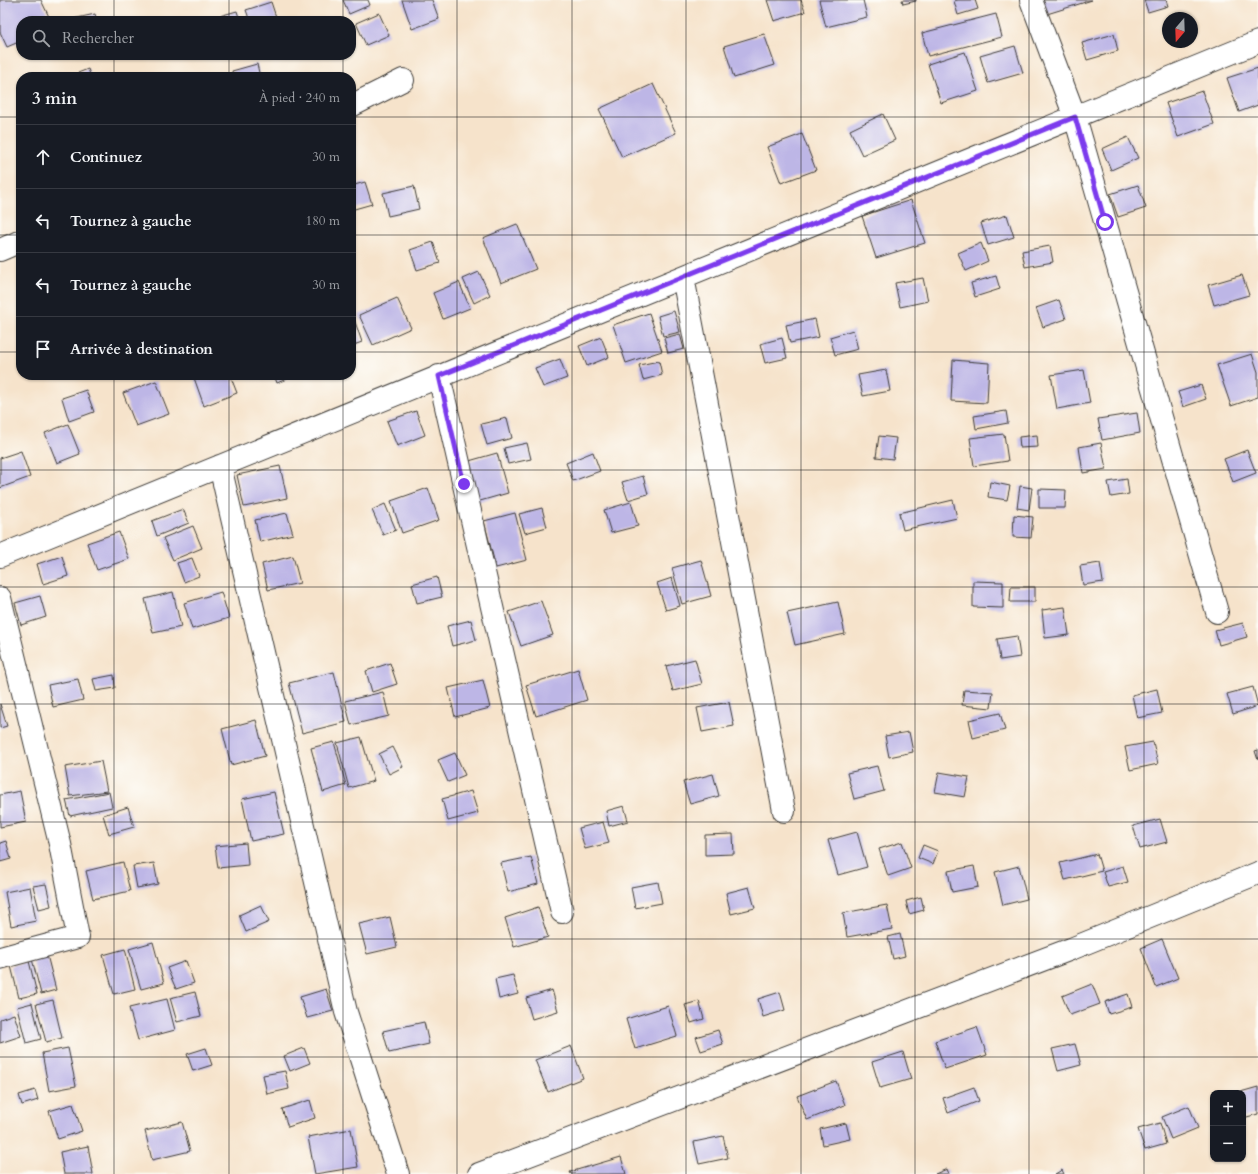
<!DOCTYPE html>
<html lang="fr">
<head>
<meta charset="utf-8">
<style>
  :root { --surface:#171b24; --page:#20242c; --text:#f1f3f6; --muted:#9ea1a6; --line:#363941 }
  body { margin:0; font-family:Cardo,serif; background:var(--page); color:var(--text) }
  .controls { position:absolute; right:12px; bottom:12px; display:grid; overflow:hidden; border-radius:8px; box-shadow:0 1px 3px #0004 }
  .controls button { width:36px; height:36px; display:grid; place-items:center; padding:0; border:0; border-bottom:1px solid var(--line); background:var(--surface); color:var(--text); font:20px sans-serif }
  .compass { position:absolute; left:1162px; top:12px; width:36px; height:36px; border-radius:50%; background:var(--surface); box-shadow:0 1px 3px #0004; rotate:199deg }
  .stop { position:absolute; width:12px; height:12px; margin:-9px; border:3px solid #7c3aed; border-radius:50%; background:#fff }
  .stop.end { background:#7c3aed; border-color:#fff; box-shadow:0 1px 4px #0008 }
  .list { margin:0; padding:0; list-style:none }
  h2 { display:flex; justify-content:space-between; align-items:center; height:52px; margin:0; padding:0 16px; font-size:17px }
  h2 small { font-size:13px; font-weight:400; color:var(--muted) }
  .list li { display:grid; grid-template-columns:26px 1fr auto; gap:12px; align-items:center; box-sizing:border-box; height:64px; padding:0 16px; border-top:1px solid var(--line) }
  .list b { display:block; font-size:15px; white-space:nowrap }
  .list em { font-size:13px; font-style:normal; color:var(--muted) }
  .icon { flex:none; width:22px; height:22px; fill:none; stroke:currentColor; stroke-width:2; stroke-linecap:round; stroke-linejoin:round }
  .map { position:relative; flex:none; width:1258px; height:1174px; overflow:hidden }
  .search { position:absolute; background:var(--surface); box-shadow:0 1px 3px #0004; left:16px; top:16px; width:340px; height:44px; display:flex; align-items:center; gap:10px; box-sizing:border-box; padding:0 14px; border-radius:16px; color:var(--muted); font-size:15px }
  .panel { position:absolute; background:var(--surface); box-shadow:0 1px 3px #0004; left:16px; top:72px; width:340px; height:308px; border-radius:16px }
  .map>svg:first-child { display:block }
  .building { fill:#bdb6e6 }
  .lines { fill:none; stroke-linecap:round; stroke-linejoin:round }
  .minor-casing { stroke:#3d3a36; stroke-width:24 }
  .minor { stroke:#fff; stroke-width:22 }
  .route { stroke:#7c3aed; stroke-width:5 }
  .grid { fill:none; stroke:#1c1c1c; stroke-width:1; stroke-opacity:0.55 }
</style>
</head>
<body>
<div class="map">
<svg width="1258" height="1174" viewBox="0 0 1258 1174">
  <rect width="100%" height="100%" fill="#fdfcf7"/>
  <filter id="ink" filterUnits="userSpaceOnUse"><feTurbulence type="fractalNoise" baseFrequency=".025" numOctaves="2"/><feDisplacementMap in="SourceGraphic" scale="8" xChannelSelector="R" yChannelSelector="G"/><feConvolveMatrix kernelMatrix="1 2 1 2 8 2 1 2 1" color-interpolation-filters="sRGB"/></filter>
  <filter id="wash" filterUnits="userSpaceOnUse"><feTurbulence type="fractalNoise" baseFrequency=".012" numOctaves="4" result="noise"/><feDisplacementMap in="SourceGraphic" scale="16" xChannelSelector="R" yChannelSelector="G"/><feGaussianBlur stdDeviation="0.9" result="paint"/><feColorMatrix in="noise" values="0 0 0 0 0 0 0 0 0 0 0 0 0 0 0 0 0 1.4 0 .05"/><feComposite in="paint" operator="in"/></filter>
  <g filter="url(#wash)">
    <rect width="100%" height="100%" fill="#f6e3cb"/>
    <g id="blocks">
      <path class="building" d="M0,0H41L51,21H21V41L7,47L0,32Z
        M343,0H368L370,5L349,14Z
        M402,0H432L439,19L412,29Z
        M767,0H801L805,12L774,21Z
        M819,0H863L867,17L826,27Z
        M902,0H916V1L903,4Z
        M958,0H975L978,9L958,15L954,1Z
        M1043,0H1092L1047,14Z
        M1144,0H1166L1168,6L1148,12Z
        M271,2L277,20L250,21L246,10Z
        M237,11L240,21H209V19Z
        M379,13L389,35L366,45L356,23Z
        M95,14L97,21H69L68,20Z
        M996,14L1002,37L928,56L922,33Z
        M764,34L775,65L734,78L724,46Z
        M1114,34L1118,51L1087,60L1082,43Z
        M1015,46L1023,73L988,83L980,56Z
        M965,52L978,91L941,103L928,64Z
        M257,64L260,77H233L232,71Z
        M1258,68V105L1239,112L1227,78Z
        M88,69L91,77H68Z
        M653,84L676,133L622,157L599,109Z
        M1202,91L1214,124L1178,137L1166,103Z
        M883,114L895,140L862,155L850,130Z
        M802,134L816,170L781,183L767,147Z
        M1128,137L1138,158L1111,170L1102,149Z
        M365,182L372,204L351,210V186Z
        M1138,185L1146,208L1118,217L1110,194Z
        M414,186L419,209L388,216L383,193Z
        M911,200L925,243L876,258L862,216Z
        M1007,215L1014,237L988,245L981,223Z
        M517,224L536,269L501,283L483,238Z
        M433,242L440,263L417,270L410,250Z
        M981,243L988,261L966,271L958,253Z
        M1050,246L1053,262L1025,267L1022,251Z
        M479,272L490,295L474,303L463,279Z
        M1242,275L1249,295L1214,305L1208,285Z
        M996,276L1000,289L975,297L971,283Z
        M923,278L928,301L900,307L895,283Z
        M459,282L470,308L443,319L433,293Z
        M397,298L411,328L373,345L359,315Z
        M1059,300L1066,319L1043,327L1036,308Z
        M674,311L680,332L663,336L658,316Z
        M649,313L662,351L626,363L613,325Z
        M354,319L362,342L351,346V320Z
        M815,319L819,337L790,343L786,325Z
        M853,330L858,349L835,355L830,337Z
        M680,334L684,349L668,353L664,338Z
        M601,337L609,357L587,366L579,346Z
        M782,338L787,358L765,363L760,344Z
        M1252,354L1258,372V397L1231,406L1217,365Z
        M560,359L567,378L543,387L535,368Z
        M953,360L989,363L987,403L951,401Z
        M659,361L662,375L643,380L639,365Z
        M886,370L890,391L863,396L858,375Z
        M1084,370L1090,403L1057,409L1051,375Z
        M193,375H230L237,393L204,406Z
        M274,375H296L277,383Z
        M156,381L169,414L136,426L123,393Z
        M1201,385L1206,399L1183,407L1178,392Z
        M86,390L94,412L69,421L62,398Z
        M416,411L425,435L397,446L387,421Z
        M1006,411L1008,423L976,429L974,416Z
        M1137,413L1140,433L1102,440L1098,419Z
        M507,418L512,438L487,445L481,424Z
        M68,424L80,454L57,463L45,433Z
        M1004,434L1008,461L974,466L970,438Z
        M1037,435L1038,447L1020,448L1019,437Z
        M879,436L896,438L893,459L876,457Z
        M527,443L531,459L508,464L504,448Z
        M1101,443L1106,469L1083,473L1079,447Z
        M1247,450L1256,473L1233,482L1224,459Z
        M21,451L30,477L0,488V458Z
        M593,452L600,471L573,481L566,463Z
        M497,453L508,493L473,503L462,463Z
        M280,466L287,498L244,507L237,475Z
        M643,476L648,494L628,500L622,482Z
        M1127,479L1129,494L1111,497L1108,482Z
        M990,482L1010,486L1007,500L988,497Z
        M1020,486L1032,488L1029,510L1017,508Z
        M428,488L439,520L402,533L391,501Z
        M1039,489L1066,490L1065,508H1039Z
        M953,500L957,518L903,530L899,513Z
        M631,502L638,526L611,533L604,510Z
        M385,504L396,530L383,535L372,510Z
        M542,508L547,527L525,533L519,514Z
        M183,509L189,523L157,536L152,521Z
        M287,513L293,534L260,542L255,520Z
        M515,513L527,560L496,568L484,521Z
        M1014,515L1033,517L1031,538L1013,537Z
        M193,526L202,548L173,560L163,538Z
        M119,532L129,559L97,570L87,543Z
        M62,556L68,576L43,584L37,564Z
        M293,556L300,583L268,590L262,564Z
        M192,558L199,576L184,582L177,563Z
        M701,560L711,596L682,604L672,568Z
        M1100,563L1103,582L1083,585L1080,566Z
        M437,577L442,597L417,603L412,584Z
        M672,578L680,606L666,610L657,583Z
        M973,581L1003,582V608L973,607Z
        M1011,587H1035V602H1010Z
        M173,592L181,627L153,633L145,599Z
        M221,592L229,618L192,629L184,603Z
        M40,596L46,617L21,625L15,603Z
        M541,601L553,635L521,646L509,612Z
        M838,602L845,634L795,645L787,613Z
        M1065,607L1069,635L1045,638L1042,610Z
        M471,620L476,640L452,646L447,626Z
        M1243,623L1247,637L1219,645L1215,630Z
        M1017,636L1020,657L1000,660L997,639Z
        M695,659L702,684L673,691L666,666Z
        M390,663L397,684L372,692L366,671Z
        M578,669L587,700L536,716L526,685Z
        M334,672L346,722L302,733L289,683Z
        M114,675L115,688L96,691L93,679Z
        M78,679L83,700L53,707L48,685Z
        M483,680L490,708L455,717L448,688Z
        M1253,687L1258,706L1233,714L1227,694Z
        M1157,689L1162,713L1137,718L1132,695Z
        M964,690L993,692L991,708L962,705Z
        M383,692L389,716L351,725L345,701Z
        M729,702L734,726L702,732L697,708Z
        M0,704L7,726L0,728Z
        M1000,713L1005,730L973,738L969,720Z
        M256,720L265,756L231,765L222,729Z
        M909,732L913,752L889,757L885,736Z
        M361,737L374,781L349,788L337,743Z
        M334,742L346,785L323,792L311,748Z
        M1153,742L1158,764L1130,770L1125,747Z
        M393,747L403,767L389,774L379,754Z
        M1258,750V760L1255,751Z
        M455,753L465,775L448,782L438,760Z
        M101,761L107,791L70,796L65,767Z
        M877,766L884,791L854,799L847,773Z
        M939,772L969,777L965,797L935,792Z
        M713,774L719,796L690,804L683,782Z
        M20,791L26,822L0,827V795Z
        M471,791L478,813L448,821L442,799Z
        M109,792L112,807L70,816L66,800Z
        M274,792L284,834L251,841L242,799Z
        M624,806L628,821L609,826L606,811Z
        M128,807L134,827L109,834L103,815Z
        M1160,819L1167,842L1140,849L1133,826Z
        M603,822L609,843L585,849L579,828Z
        M857,832L867,867L838,875L828,840Z
        M733,834L734,854L705,855V835Z
        M6,841L11,859L0,862V843Z
        M902,842L911,868L888,876L879,849Z
        M246,843L248,865L218,868L215,846Z
        M923,845L938,851L933,864L918,858Z
        M1097,854L1102,871L1065,880L1060,863Z
        M531,857L538,884L508,892L501,863Z
        M123,862L130,891L93,899L86,871Z
        M154,863L158,884L137,888L133,866Z
        M974,866L978,887L952,892L948,871Z
        M1019,866L1027,899L1003,905L995,872Z
        M1123,866L1128,882L1108,887L1103,872Z
        M658,882L662,903L635,908L631,887Z
        M46,884L51,906L39,909L33,886Z
        M30,887L36,921L11,926L5,892Z
        M749,887L755,908L731,914L726,893Z
        M921,897L924,910L909,914L906,901Z
        M261,905L269,922L246,932L239,915Z
        M887,905L892,929L847,937L843,913Z
        M538,907L548,937L514,947L505,918Z
        M390,917L397,947L367,954L359,924Z
        M900,934L905,956L893,959L888,937Z
        M1162,939L1178,978L1156,987L1141,948Z
        M153,942L164,983L141,989L129,949Z
        M125,949L135,989L114,994L103,955Z
        M47,955L56,990L41,994L32,959Z
        M29,961L37,994L19,998L11,966Z
        M186,961L194,983L176,989L167,968Z
        M513,975L518,994L499,999L495,979Z
        M1092,984L1100,1004L1070,1015L1062,996Z
        M326,989L333,1011L307,1018L300,997Z
        M552,990L558,1011L532,1019L526,998Z
        M195,992L201,1016L177,1022L170,998Z
        M780,992L785,1010L763,1017L758,999Z
        M1128,994L1132,1007L1109,1014L1105,1002Z
        M167,999L175,1030L138,1040L129,1008Z
        M53,1000L62,1038L46,1042L36,1004Z
        M699,1001L704,1019L691,1023L685,1005Z
        M32,1003L41,1039L26,1043L17,1007Z
        M668,1006L677,1036L635,1049L626,1019Z
        M14,1014L21,1036L0,1043V1019Z
        M424,1022L429,1044L389,1053L383,1031Z
        M977,1027L987,1055L945,1069L935,1041Z
        M718,1030L723,1044L701,1051L696,1037Z
        M1075,1044L1081,1065L1058,1071L1052,1049Z
        M571,1046L583,1078L548,1092L535,1060Z
        M68,1048L76,1086L49,1091L42,1053Z
        M206,1048L212,1065L193,1071L187,1054Z
        M304,1048L310,1063L290,1071L284,1056Z
        M903,1052L911,1079L880,1088L872,1062Z
        M285,1071L289,1089L267,1094L263,1075Z
        M836,1081L845,1105L807,1120L797,1096Z
        M974,1087L979,1101L948,1113L943,1098Z
        M1258,1087V1114L1243,1118V1093H1237Z
        M35,1090L38,1100L22,1105L19,1095Z
        M310,1100L315,1118L288,1127L282,1109Z
        M73,1104L82,1131L58,1139L49,1111Z
        M1189,1106L1198,1128L1171,1139L1162,1117Z
        M182,1122L190,1151L152,1160L145,1131Z
        M846,1123L850,1139L823,1145L820,1129Z
        M1160,1123L1166,1144L1145,1150L1138,1129Z
        M351,1129L358,1167L315,1174L308,1137Z
        M723,1136L728,1158L699,1164L694,1142Z
        M88,1146L93,1174H64L60,1152Z
        M621,1157L626,1174H571L570,1172Z
        M947,1169L949,1174H935Z
        M1062,1170L1064,1174H1055Z"/>
    </g>
  </g>
  <g filter="url(#ink)">
    <use href="#blocks" fill-opacity="0" stroke="#3d3a36" stroke-width="1"/>
    <g class="lines">
      <defs>
        <path id="minor" d="M1031,0L1075,117L1217,612
          M351,106L403,80
          M0,250L21,241
          M683,277L784,811
          M439,376L562,912
          M220,466L346,1012L398,1174
          M0,556L1258,42
          M0,598L60,844L78,937L0,958
          M479,1174L1071,949L1258,873"/>
      </defs>
      <use href="#minor" class="minor-casing"/>
      <use href="#minor" class="minor"/>
    </g>
  </g>
  <g class="lines" filter="url(#ink)">
    <path class="route" d="M464,484L439,376L1075,117L1105,222"/>
  </g>
  <path class="grid" d="M114,0V21M229,0V21M343,0V21M457,0V1174M572,0V1174M686,0V1174M801,0V1174M915,0V1174M1029,0V1174M1144,0V1174M114,55V77M229,55V77M343,55V77M0,117H21M351,117H1258M0,235H21M351,235H1258M0,352H21M351,352H1258M114,375V1174M229,375V1174M343,375V1174M0,470H1258M0,587H1258M0,704H1258M0,822H1258M0,939H1258M0,1057H1258"/>
</svg>
<div class="controls">
<button>+</button>
<button>−</button>
</div>
<svg class="compass" viewBox="-18 -18 36 36"><path d="M0-13l5 13h-10z" fill="#e53935"/><path d="M0 13l5-13h-10z" fill="#9ea1a6"/></svg>
<div class="stop" style="left:1105px;top:222px"></div>
<div class="stop end" style="left:464px;top:484px"></div>
<div class="search"><svg class="icon" aria-label="search" viewBox="0 0 24 24"><circle cx="10" cy="10" r="6"/><path d="M15 15l6 6"/></svg>Rechercher</div>
<section class="panel">
<h2>3 min<small>À pied · 240 m</small></h2>
<ul class="list">
<li><svg class="icon" aria-label="ahead" viewBox="0 0 24 24"><path d="M12 20V5M6 11l6-6 6 6"/></svg><div><b>Continuez</b></div><em>30 m</em></li>
<li><svg class="icon" aria-label="left" viewBox="0 0 24 24"><path d="M17 20v-9H6M10 6l-5 5 5 5"/></svg><div><b>Tournez à gauche</b></div><em>180 m</em></li>
<li><svg class="icon" aria-label="left" viewBox="0 0 24 24"><path d="M17 20v-9H6M10 6l-5 5 5 5"/></svg><div><b>Tournez à gauche</b></div><em>30 m</em></li>
<li><svg class="icon" aria-label="arrive" viewBox="0 0 24 24"><path d="M6 21V4h12l-3 4 3 4H6"/></svg><div><b>Arrivée à destination</b></div></li>
</ul>
</section>
</div>
</body>
</html>
